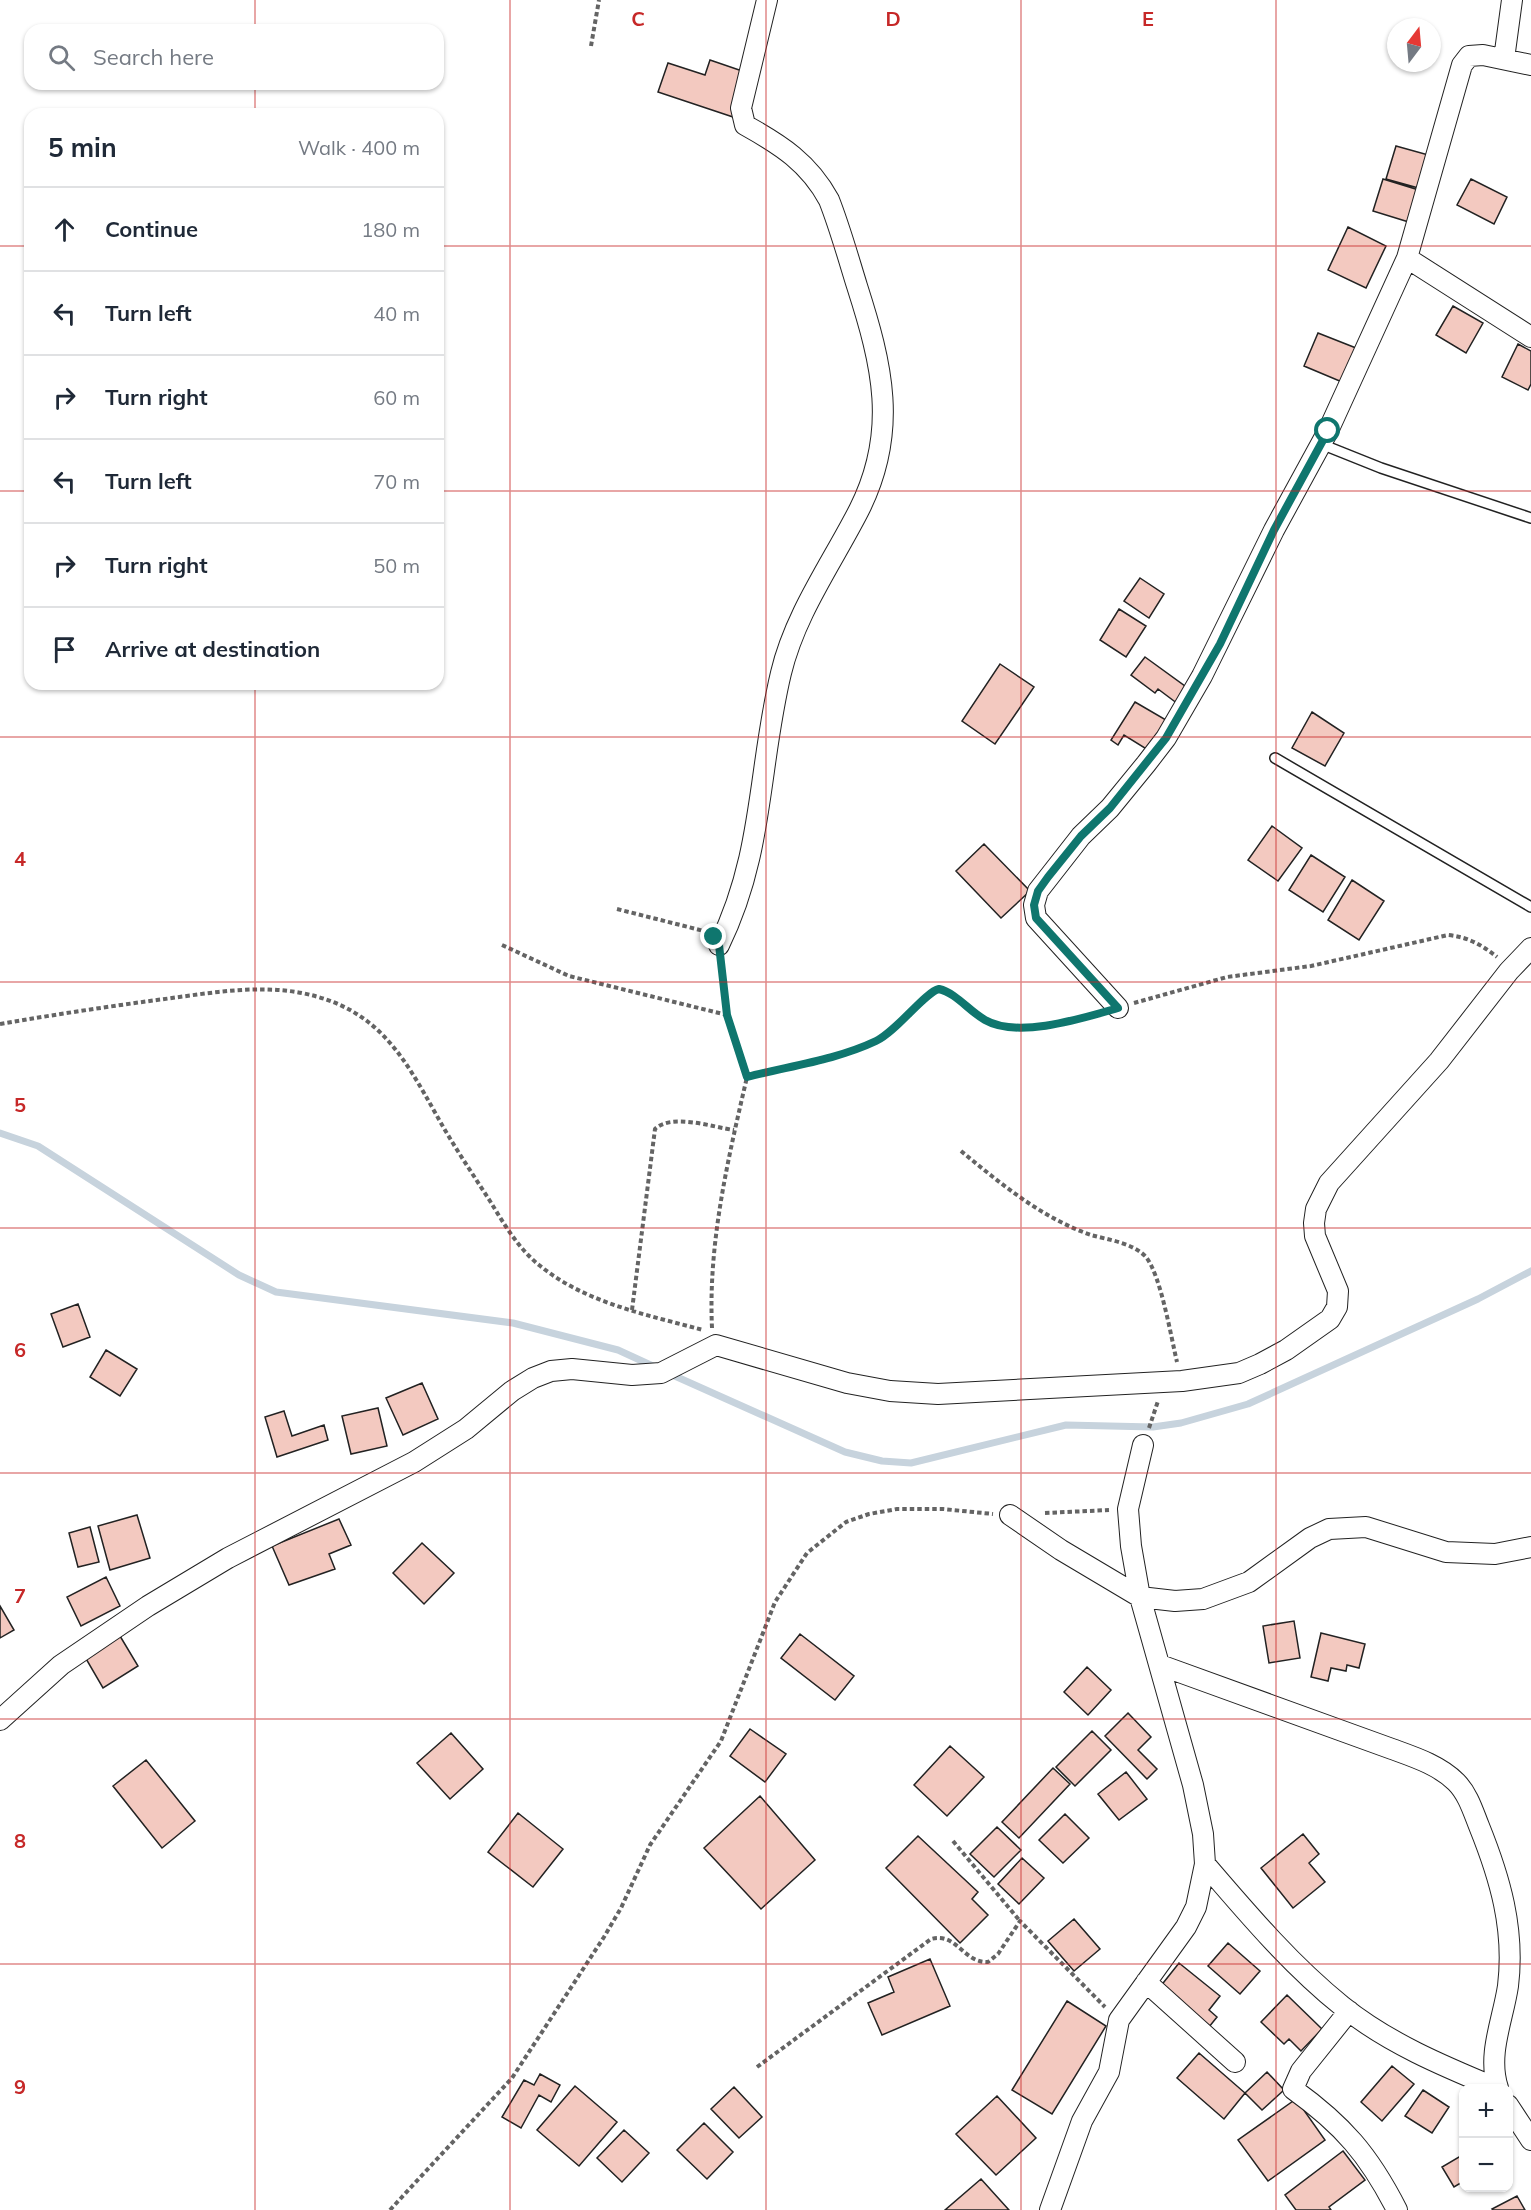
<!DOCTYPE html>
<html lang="en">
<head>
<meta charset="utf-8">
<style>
  :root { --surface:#fff; --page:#f2f2f3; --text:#1f2937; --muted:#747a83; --line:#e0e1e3 }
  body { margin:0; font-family:Mulish,sans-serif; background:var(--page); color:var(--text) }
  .controls { position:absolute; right:18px; bottom:18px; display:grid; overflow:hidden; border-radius:12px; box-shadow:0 2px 4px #0004 }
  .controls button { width:54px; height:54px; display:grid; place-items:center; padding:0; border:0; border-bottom:2px solid var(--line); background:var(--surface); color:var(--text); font:30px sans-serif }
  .compass { position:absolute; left:1387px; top:18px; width:54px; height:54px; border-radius:50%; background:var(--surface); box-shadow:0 2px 4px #0004; rotate:16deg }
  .stop { position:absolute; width:18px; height:18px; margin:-14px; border:4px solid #0f766e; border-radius:50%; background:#fff }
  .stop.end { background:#0f766e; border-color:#fff; box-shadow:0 2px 6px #0008 }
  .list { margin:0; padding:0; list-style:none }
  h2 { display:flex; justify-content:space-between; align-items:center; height:78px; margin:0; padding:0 24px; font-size:26px }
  h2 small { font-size:20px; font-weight:400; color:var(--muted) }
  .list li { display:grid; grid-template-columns:39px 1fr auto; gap:18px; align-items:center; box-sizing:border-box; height:84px; padding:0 24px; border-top:2px solid var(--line) }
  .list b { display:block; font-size:22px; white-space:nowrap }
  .list em { font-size:20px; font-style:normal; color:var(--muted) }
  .icon { flex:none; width:33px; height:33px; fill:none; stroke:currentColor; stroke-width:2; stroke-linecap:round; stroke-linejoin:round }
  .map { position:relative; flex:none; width:1531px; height:2210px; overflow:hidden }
  .search { position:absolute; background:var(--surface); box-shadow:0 2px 4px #0004; left:24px; top:24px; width:420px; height:66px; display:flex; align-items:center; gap:15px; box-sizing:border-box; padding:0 21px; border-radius:18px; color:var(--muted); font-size:22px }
  .panel { position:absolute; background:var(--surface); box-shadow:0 2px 4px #0004; left:24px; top:108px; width:420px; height:582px; border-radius:18px }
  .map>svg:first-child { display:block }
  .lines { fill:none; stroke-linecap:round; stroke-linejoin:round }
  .stream { stroke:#c7d3dd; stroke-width:7 }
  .building { fill:#f3c9c0; stroke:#222; stroke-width:1.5 }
  .lane-casing { stroke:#222; stroke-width:12 }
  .street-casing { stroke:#222; stroke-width:22 }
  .path { stroke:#646464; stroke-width:4; stroke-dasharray:4.5 3; stroke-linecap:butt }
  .lane { stroke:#fff; stroke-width:9 }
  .street { stroke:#fff; stroke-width:20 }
  .route { stroke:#0f766e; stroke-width:8 }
  .grid { fill:none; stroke:#c62828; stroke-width:1.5; stroke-opacity:0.55 }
  .grid-label { font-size:20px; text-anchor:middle; font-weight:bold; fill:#c62828; stroke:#fff; stroke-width:4.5; stroke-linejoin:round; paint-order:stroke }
</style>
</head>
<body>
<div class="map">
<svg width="1531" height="2210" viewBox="0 0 1531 2210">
  <rect width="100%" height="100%" fill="#fff"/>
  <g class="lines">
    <path class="stream" d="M0,1133L38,1146L239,1275L276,1292L513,1323L618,1350L655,1367
      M668,1373L845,1452L882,1461L911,1463L1066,1425L1153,1427L1181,1423L1248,1404L1478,1299L1531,1271"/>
  </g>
  <path class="building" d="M710,60L748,73L733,117L658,92L668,63L705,75Z
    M1396,146L1432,156L1422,189L1386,179Z
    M1383,179L1422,191L1412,223L1373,211Z
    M1471,179L1507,197L1494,224L1457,205Z
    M1348,227L1386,246L1366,288L1328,270Z
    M1453,306L1483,323L1466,353L1436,335Z
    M1318,333L1356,348L1342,382L1304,366Z
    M1518,344L1531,351V384L1528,390L1502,377Z
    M1140,578L1164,594L1149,618L1124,601Z
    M1119,609L1146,626L1126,657L1100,640Z
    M1145,657L1189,689L1178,704L1158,689L1155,693L1131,675Z
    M1000,664L1034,687L995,744L962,721Z
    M1135,702L1166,720L1148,750L1124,735L1118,745L1111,740Z
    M1312,712L1344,733L1325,766L1292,748Z
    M1272,826L1302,848L1278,881L1248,860Z
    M984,844L1030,891L1001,918L956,871Z
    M1311,855L1345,877L1323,912L1289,890Z
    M1352,880L1384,901L1359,940L1328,920Z
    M78,1304L90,1337L63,1347L51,1314Z
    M106,1350L137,1369L120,1396L90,1377Z
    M422,1383L438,1419L403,1435L386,1398Z
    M378,1408L387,1446L351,1454L342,1416Z
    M284,1411L292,1436L324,1425L328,1440L277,1457L265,1417Z
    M137,1515L150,1558L110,1570L98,1526Z
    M339,1519L351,1545L329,1554L335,1569L289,1585L272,1546Z
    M90,1527L99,1562L78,1567L69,1533Z
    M422,1543L454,1573L424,1604L393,1573Z
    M106,1577L120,1606L81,1626L67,1597Z
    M0,1606L14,1630L0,1638Z
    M1294,1621L1300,1658L1269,1663L1263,1626Z
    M1321,1633L1365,1644L1359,1668L1347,1665L1346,1671L1331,1668L1328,1681L1311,1677Z
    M800,1634L854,1676L835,1700L781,1658Z
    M120,1636L138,1666L103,1688L85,1657Z
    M1087,1667L1111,1690L1088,1715L1064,1692Z
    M1128,1713L1151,1737L1138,1750L1157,1769L1147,1779L1105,1736Z
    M750,1729L786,1754L765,1782L730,1756Z
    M1092,1731L1111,1750L1075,1786L1056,1767Z
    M451,1733L483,1769L450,1799L417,1763Z
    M950,1746L984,1777L947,1816L914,1785Z
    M146,1760L195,1821L162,1848L113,1786Z
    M1053,1768L1070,1784L1019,1838L1002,1822Z
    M1126,1772L1147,1799L1119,1820L1098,1794Z
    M760,1796L815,1860L761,1909L704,1848Z
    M518,1813L563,1849L533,1887L488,1852Z
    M1065,1814L1089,1838L1063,1863L1039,1840Z
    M997,1827L1021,1850L994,1877L970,1854Z
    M1303,1834L1319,1854L1309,1863L1325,1882L1293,1908L1261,1868Z
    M918,1836L978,1892L972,1899L988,1915L960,1943L886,1868Z
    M1022,1858L1044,1878L1019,1904L998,1884Z
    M1074,1919L1100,1949L1074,1971L1048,1941Z
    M1228,1943L1260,1971L1240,1994L1208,1966Z
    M930,1959L950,2006L882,2035L868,2003L894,1992L888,1977Z
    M1179,1963L1220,1996L1209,2010L1217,2017L1209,2027L1160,1987Z
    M1287,1995L1322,2029L1301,2051L1289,2039L1284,2044L1261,2022Z
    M1067,2001L1106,2026L1052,2114L1012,2090Z
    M1199,2053L1245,2093L1224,2119L1177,2078Z
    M1392,2066L1414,2084L1382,2121L1361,2102Z
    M1267,2072L1284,2090L1262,2110L1245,2093Z
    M540,2074L560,2085L551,2102L539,2095L521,2128L502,2117L524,2080L534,2085Z
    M575,2086L617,2122L579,2166L537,2130Z
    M734,2087L762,2117L739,2138L711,2109Z
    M1423,2090L1449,2107L1432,2133L1405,2116Z
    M997,2096L1036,2138L996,2175L956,2134Z
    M1296,2099L1325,2140L1268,2181L1238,2140Z
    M704,2123L733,2152L707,2179L677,2150Z
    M624,2130L649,2153L622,2182L597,2158Z
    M1343,2151L1365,2180L1329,2207L1331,2210H1296L1285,2195Z
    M1464,2154V2181L1454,2187L1442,2167Z
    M981,2179L1009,2210H945Z
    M1517,2196L1525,2210H1493L1492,2209Z"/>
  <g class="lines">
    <defs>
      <path id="lane" d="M1321,444L1381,468L1531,518
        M1275,758L1531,907"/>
      <path id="street" d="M1504,59L1512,0
        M1407,258L1462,65L1469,56L1483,55L1531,65
        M719,945C764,854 758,768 781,673C795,614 832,563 859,510C899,431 882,364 857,286C848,257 840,228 829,200C809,163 781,145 745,125L741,108L767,0
        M1118,1008L1036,918L1034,905L1038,891L1081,836L1110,808L1146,764L1166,738L1202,676L1274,530L1328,431L1407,258L1531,337
        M1010,1515L1061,1550L1140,1597L1175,1601L1203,1599L1249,1582L1310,1538L1329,1529L1366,1527L1446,1552L1495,1554L1531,1547
        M1160,1665L1392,1749C1414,1757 1439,1765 1456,1782C1468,1794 1473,1811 1479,1826C1500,1878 1515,1929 1508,1986C1503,2020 1487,2054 1498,2088
        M0,1720L61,1665L148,1606L228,1558L414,1462L466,1429L512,1391L533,1378L551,1371L572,1369L632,1375L661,1373L716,1345L847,1383L890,1391L938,1394L1182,1381L1239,1373L1260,1364L1286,1350L1330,1319L1337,1307L1338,1291L1315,1236L1314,1223L1316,1209L1329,1183L1439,1061L1509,971L1531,948
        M1205,1864C1247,1913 1291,1965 1342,2006C1388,2043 1443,2066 1496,2088
        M1146,1982L1235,2062
        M1349,2011L1301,2071L1293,2089C1343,2125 1369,2155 1397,2210
        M1508,2105L1531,2140
        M1050,2210L1082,2121L1109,2072L1119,2020L1186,1927L1196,1907L1205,1864L1203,1834L1193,1785L1140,1597L1131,1546L1128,1509L1143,1445"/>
    </defs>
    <use href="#lane" class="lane-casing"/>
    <use href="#street" class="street-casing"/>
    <path class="path" d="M591,46L599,0
      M617,909L704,931
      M502,945L569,976L727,1015
      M721,964L727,1015L747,1077
      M1134,1003L1227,977L1311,966L1448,935C1468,937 1482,945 1497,957
      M0,1024C52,1015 105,1007 157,1000C204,994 255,984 302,993C377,1008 403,1055 437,1116C453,1145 472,1173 490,1201C504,1224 518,1248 539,1265C585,1303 648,1315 703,1330
      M961,1151C1001,1184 1042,1218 1091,1235C1109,1240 1133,1243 1146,1257C1161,1276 1171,1337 1177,1362
      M632,1310L655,1129C672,1113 712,1127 734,1130
      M712,1328C708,1243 728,1159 747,1077C789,1066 836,1060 876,1041C897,1031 925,992 939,989C956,992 969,1011 984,1020C1013,1036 1069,1023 1098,1014
      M1149,1428L1158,1401
      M1045,1513L1109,1510
      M953,1841L1020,1921
      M757,2067L931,1939C957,1932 963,1963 988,1962L998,1954L1020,1921L1105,2007
      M390,2210L512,2078L604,1937L621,1908L650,1845L721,1741L775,1602L807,1553L846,1522L869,1514L897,1509H943L993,1514"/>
    <use href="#lane" class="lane"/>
    <use href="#street" class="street"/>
  </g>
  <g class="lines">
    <path class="route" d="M714,937L719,945L727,1015L747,1077C789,1066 836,1060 876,1041C897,1031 925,992 939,989C956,993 969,1011 985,1020C1018,1039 1083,1018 1118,1008L1036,918L1034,905L1038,891L1048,877L1081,836L1110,808L1166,738L1220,644L1274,530L1328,431"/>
  </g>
  <path class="grid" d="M255,0V30M510,0V2210M766,0V2210M1021,0V2210M1276,0V2210M255,84V114M0,246H30M438,246H1531M0,491H30M438,491H1531M255,684V2210M0,737H1531M0,982H1531M0,1228H1531M0,1473H1531M0,1719H1531M0,1964H1531"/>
  <g class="grid-label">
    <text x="638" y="26">C</text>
    <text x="893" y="26">D</text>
    <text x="1148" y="26">E</text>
    <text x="20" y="866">4</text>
    <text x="20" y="1112">5</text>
    <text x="20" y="1357">6</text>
    <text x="20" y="1603">7</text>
    <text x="20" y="1848">8</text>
    <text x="20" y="2094">9</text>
  </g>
</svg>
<div class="controls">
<button>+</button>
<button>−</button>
</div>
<svg class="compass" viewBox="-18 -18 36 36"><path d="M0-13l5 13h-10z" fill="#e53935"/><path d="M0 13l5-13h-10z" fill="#747a83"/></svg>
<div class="stop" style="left:1328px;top:431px"></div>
<div class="stop end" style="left:714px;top:937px"></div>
<div class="search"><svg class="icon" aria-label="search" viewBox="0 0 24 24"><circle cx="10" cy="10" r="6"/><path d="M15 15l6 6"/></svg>Search here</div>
<section class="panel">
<h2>5 min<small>Walk · 400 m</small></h2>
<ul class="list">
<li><svg class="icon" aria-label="ahead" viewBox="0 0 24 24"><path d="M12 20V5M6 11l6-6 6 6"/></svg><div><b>Continue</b></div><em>180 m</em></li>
<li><svg class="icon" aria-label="left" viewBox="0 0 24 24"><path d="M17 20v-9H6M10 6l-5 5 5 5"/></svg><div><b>Turn left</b></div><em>40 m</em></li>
<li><svg class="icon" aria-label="right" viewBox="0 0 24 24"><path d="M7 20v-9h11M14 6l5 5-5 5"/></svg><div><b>Turn right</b></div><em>60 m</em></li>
<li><svg class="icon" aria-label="left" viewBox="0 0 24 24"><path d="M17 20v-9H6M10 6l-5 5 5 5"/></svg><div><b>Turn left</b></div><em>70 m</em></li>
<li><svg class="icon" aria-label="right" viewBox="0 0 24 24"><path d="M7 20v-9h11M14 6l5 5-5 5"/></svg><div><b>Turn right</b></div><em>50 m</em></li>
<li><svg class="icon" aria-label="arrive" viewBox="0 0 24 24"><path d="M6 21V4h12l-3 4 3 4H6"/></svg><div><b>Arrive at destination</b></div></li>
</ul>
</section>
</div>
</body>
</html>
